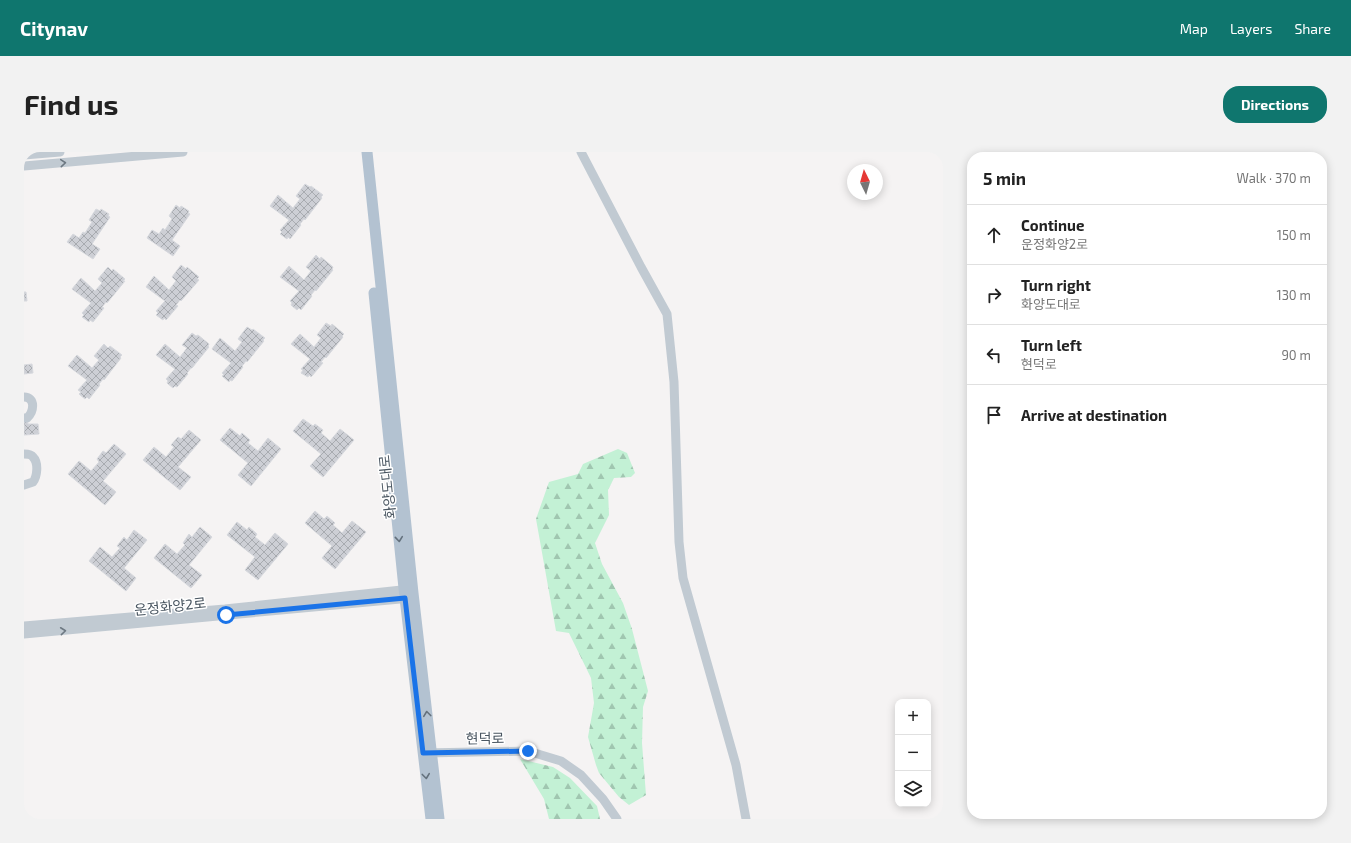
<!DOCTYPE html>
<html lang="en">
<head>
<meta charset="utf-8">
<style>
  :root { --surface:#fff; --page:#f2f2f2; --text:#222; --muted:#767676; --line:#e0e0e0; --accent:#0f766e }
  body { margin:0; font-family:"Exo 2","Noto Sans KR",sans-serif; background:var(--page); color:var(--text) }
  .controls { position:absolute; right:12px; bottom:12px; display:grid; overflow:hidden; border-radius:8px; box-shadow:0 2px 10px #0003 }
  .controls button { width:36px; height:36px; display:grid; place-items:center; padding:0; border:0; border-bottom:1px solid var(--line); background:var(--surface); color:var(--text); font:20px sans-serif }
  .compass { position:absolute; left:823px; top:12px; width:36px; height:36px; border-radius:50%; background:var(--surface); box-shadow:0 2px 10px #0003; rotate:355deg }
  .stop { position:absolute; width:12px; height:12px; margin:-9px; border:3px solid #1a73e8; border-radius:50%; background:#fff }
  .stop.end { background:#1a73e8; border-color:#fff; box-shadow:0 1px 4px #0008 }
  .list { margin:0; padding:0; list-style:none }
  h2 { display:flex; justify-content:space-between; align-items:center; height:52px; margin:0; padding:0 16px; font-size:17px }
  h2 small { font-size:13px; font-weight:400; color:var(--muted) }
  .list li { display:grid; grid-template-columns:26px 1fr auto; gap:12px; align-items:center; box-sizing:border-box; height:60px; padding:0 16px; border-top:1px solid var(--line) }
  .list b { display:block; font-size:15px; white-space:nowrap }
  .list p { margin:0; font-size:13px; white-space:nowrap; color:var(--muted) }
  .list em { font-size:13px; font-style:normal; color:var(--muted) }
  .icon { flex:none; width:22px; height:22px; fill:none; stroke:currentColor; stroke-width:2; stroke-linecap:round; stroke-linejoin:round }
  .map { position:relative; flex:none; width:919px; height:667px; overflow:hidden; border-radius:16px }
  header { display:flex; align-items:center; gap:24px; box-sizing:border-box; height:56px; padding:0 20px; background:var(--accent); color:#fff }
  header strong { font-size:19px }
  nav { display:flex; gap:22px; margin-inline-start:auto; font-size:14px }
  .intro { display:flex; align-items:center; justify-content:space-between; box-sizing:border-box; height:96px; padding:0 24px }
  h1 { margin:0; font-size:28px }
  .button { padding:10px 18px; border-radius:16px; background:var(--accent); color:#fff; font-size:14px; font-weight:700 }
  main { display:flex; gap:24px; padding:0 24px }
  aside { flex:1; background:var(--surface); border-radius:16px; box-shadow:0 2px 10px #0003 }
  .map>svg:first-child { display:block }
  .forest { fill:url(#forest-firs) }
  .building { fill:url(#building-cross-hatch); stroke:#d7d9de }
  .lines { fill:none; stroke-linecap:round; stroke-linejoin:round }
  .minor { stroke:#c1cad2; stroke-width:9 }
  .major { stroke:#b3c2d1; stroke-width:11 }
  .oneway { stroke:#6e7983 }
  .oneway2 { stroke:#64717d }
  .route { stroke:#1a73e8; stroke-width:5 }
  .labels { text-anchor:middle; dominant-baseline:central; stroke-width:3; stroke-linejoin:round; paint-order:stroke }
  .street-label { font-size:14px; fill:#4a5661; stroke:#fff }
</style>
</head>
<body>
<header>
<strong>Citynav</strong>
<nav><a>Map</a><a>Layers</a><a>Share</a></nav>
</header>
<div class="intro"><h1>Find us</h1><a class="button">Directions</a></div>
<main>
<div class="map">
<svg width="919" height="667" viewBox="0 0 919 667">
  <defs>
    <pattern id="forest-firs" width="22" height="20" patternUnits="userSpaceOnUse"><rect width="22" height="20" fill="#c3f1d5"/><path d="M5 1l3.5 6h-7zM16 11l3.5 6h-7z" fill="#a0c6b0"/></pattern>
    <pattern id="building-cross-hatch" width="8" height="8" patternUnits="userSpaceOnUse"><rect width="8" height="8" fill="#cdcfd5"/><path d="M0 0l8 8M0 8l8-8" fill="none" stroke="#a8abb0"/></pattern>
  </defs>
  <rect width="100%" height="100%" fill="#f5f3f3"/>
  <path class="forest" d="M594,297L603,301L611,321L607,325L590,326L584,338L585,363L571,391L578,412L599,451L608,477L624,539L619,555L618,591L622,643L605,653L595,645L575,621L572,613L564,585L570,551L567,526L545,481L532,479L512,367L525,330L554,322L559,312Z
    M496,607L529,615L546,626L573,654L576,667H525L520,647Z"/>
  <path class="building" d="M281,32L286,35L287,34L299,43L297,45L298,46L281,68L280,67L276,72L277,73L266,87L264,85L263,87L256,82L258,80L256,78L265,68L246,54L254,43L269,56L276,47L272,44Z
    M152,53L156,56L157,54L165,59L164,61L166,62L148,88L156,94L149,104L123,86L128,78L135,82L139,76L141,78L148,67L145,64Z
    M72,57L76,59L77,57L85,62L84,64L86,65L68,92L76,97L69,107L43,90L49,82L55,86L59,80L61,81L68,70L65,68Z
    M292,103L296,107L297,105L309,115L308,117L309,118L292,139L291,138L287,143L288,144L277,158L275,156L273,158L267,153L268,151L266,149L275,139L256,125L265,114L280,128L287,119L282,115Z
    M157,113L162,117L163,115L175,125L173,127L175,128L157,149L156,148L152,153L154,154L142,168L140,166L139,168L132,163L134,161L132,159L141,149L122,135L130,124L145,138L152,129L148,125Z
    M84,115L88,119L89,117L101,127L99,129H101L83,151L82,150L78,155L80,156L69,170L66,168L65,170L58,165L60,163L58,161L67,151L48,137L57,126L71,139L78,131L74,127Z
    M0,140H2L3,149H0Z
    M302,171L307,174L308,172L320,182L318,184L319,185L302,206L301,205L297,210L299,211L287,225L285,223L284,225L277,221L279,218L277,217L286,207L267,192L276,182L290,195L297,186L293,183Z
    M223,175L228,178L229,177L241,186L239,188L240,189L223,210L222,209L218,214L219,215L208,229L206,228L205,230L198,224L200,223L198,221L207,211L188,197L196,186L211,199L218,190L214,187Z
    M168,181L172,184L174,183L185,192L184,194L185,195L168,216H167L163,221L164,222L153,235L151,234L149,236L143,231L144,229L142,227L151,217L132,203L141,192L156,205L163,196L158,193Z
    M80,192L84,196L86,194L98,203L96,205L97,206L80,228L79,227L75,232L76,233L65,247L63,245L61,247L55,242L57,240L54,238L63,228L44,214L53,203L68,216L75,208L70,204Z
    M8,212L9,221L0,222V213Z
    M279,267L289,274L291,272L299,278L297,281L306,289L316,277L330,288L299,325L286,314L297,302L269,279Z
    M0,268H3L4,272H14L15,282L0,283Z
    M206,276L216,284L218,281L226,288L224,291L234,299L244,286L257,297L227,334L214,323L224,311L196,288Z
    M165,278L177,288L154,315L167,325L156,338L119,308L130,295L142,305L150,295L147,293L154,285L157,287Z
    M90,292L102,302L79,329L92,340L81,353L44,322L55,309L67,319L75,310L73,307L79,299L82,301Z
    M291,359L300,367L303,364L311,371L309,373L318,381L328,369L342,380L311,417L298,406L308,394L281,371Z
    M213,370L223,378L225,375L233,382L231,385L241,393L251,381L264,392L234,428L221,418L231,405L203,383Z
    M176,375L188,385L165,413L178,423L167,436L130,406L141,392L153,402L161,393L159,391L165,382L168,385Z
    M110,378L123,388L100,416L112,426L102,439L65,409L76,395L88,405L96,396L93,394L100,385L103,388Z"/>
  <g class="lines">
    <path class="minor" d="M557,0L617,115L643,162L650,230L655,390L659,426L712,613L722,667
      M0,3L36,0
      M0,14L159,0
      M0,245C12,245 10,260 3,266H0
      M0,302C3,302 7,302 9,305C15,311 13,325 9,330L0,333
      M0,474L201,457L387,437
      M0,482L387,446
      M401,601L504,599L537,609L557,623L579,647L593,667"/>
    <path class="major" d="M343,0L389,441L415,667
      M350,141L381,446L407,667"/>
  </g>
  <defs><path id="oneway-chevron" d="M-2-3.5L2.5 0L-2 3.5" fill="none" stroke-width="1.6" stroke-linecap="round" stroke-linejoin="round"/></defs>
  <g class="oneway">
    <use href="#oneway-chevron" transform="translate(39 11) rotate(-5)"/>
    <use href="#oneway-chevron" transform="translate(39 479) rotate(-6)"/>
  </g>
  <g class="oneway2">
    <use href="#oneway-chevron" transform="translate(375 387) rotate(84)"/>
    <use href="#oneway-chevron" transform="translate(403 562) rotate(-97)"/>
    <use href="#oneway-chevron" transform="translate(402 624) rotate(83)"/>
  </g>
  <g class="lines">
    <path class="route" d="M202,463L381,446L399,601L504,599"/>
  </g>
  <g class="labels">
    <g class="street-label">
      <text transform="translate(363 335) rotate(-96)">화양도대로</text>
      <text transform="translate(146 454) rotate(-6)">운정화양2로</text>
      <text transform="translate(461 586) rotate(-1)">현덕로</text>
    </g>
  </g>
</svg>
<div class="controls">
<button>+</button>
<button>−</button>
<button><svg class="icon" aria-label="layers" viewBox="0 0 24 24"><path d="M12 4l9 5-9 5-9-5zM3 14l9 5 9-5"/></svg></button>
</div>
<svg class="compass" viewBox="-18 -18 36 36"><path d="M0-13l5 13h-10z" fill="#e53935"/><path d="M0 13l5-13h-10z" fill="#767676"/></svg>
<div class="stop" style="left:202px;top:463px"></div>
<div class="stop end" style="left:504px;top:599px"></div>
</div>
<aside>
<h2>5 min<small>Walk · 370 m</small></h2>
<ul class="list">
<li><svg class="icon" aria-label="ahead" viewBox="0 0 24 24"><path d="M12 20V5M6 11l6-6 6 6"/></svg><div><b>Continue</b><p>운정화양2로</p></div><em>150 m</em></li>
<li><svg class="icon" aria-label="right" viewBox="0 0 24 24"><path d="M7 20v-9h11M14 6l5 5-5 5"/></svg><div><b>Turn right</b><p>화양도대로</p></div><em>130 m</em></li>
<li><svg class="icon" aria-label="left" viewBox="0 0 24 24"><path d="M17 20v-9H6M10 6l-5 5 5 5"/></svg><div><b>Turn left</b><p>현덕로</p></div><em>90 m</em></li>
<li><svg class="icon" aria-label="arrive" viewBox="0 0 24 24"><path d="M6 21V4h12l-3 4 3 4H6"/></svg><div><b>Arrive at destination</b></div></li>
</ul>
</aside>
</main>
</body>
</html>
